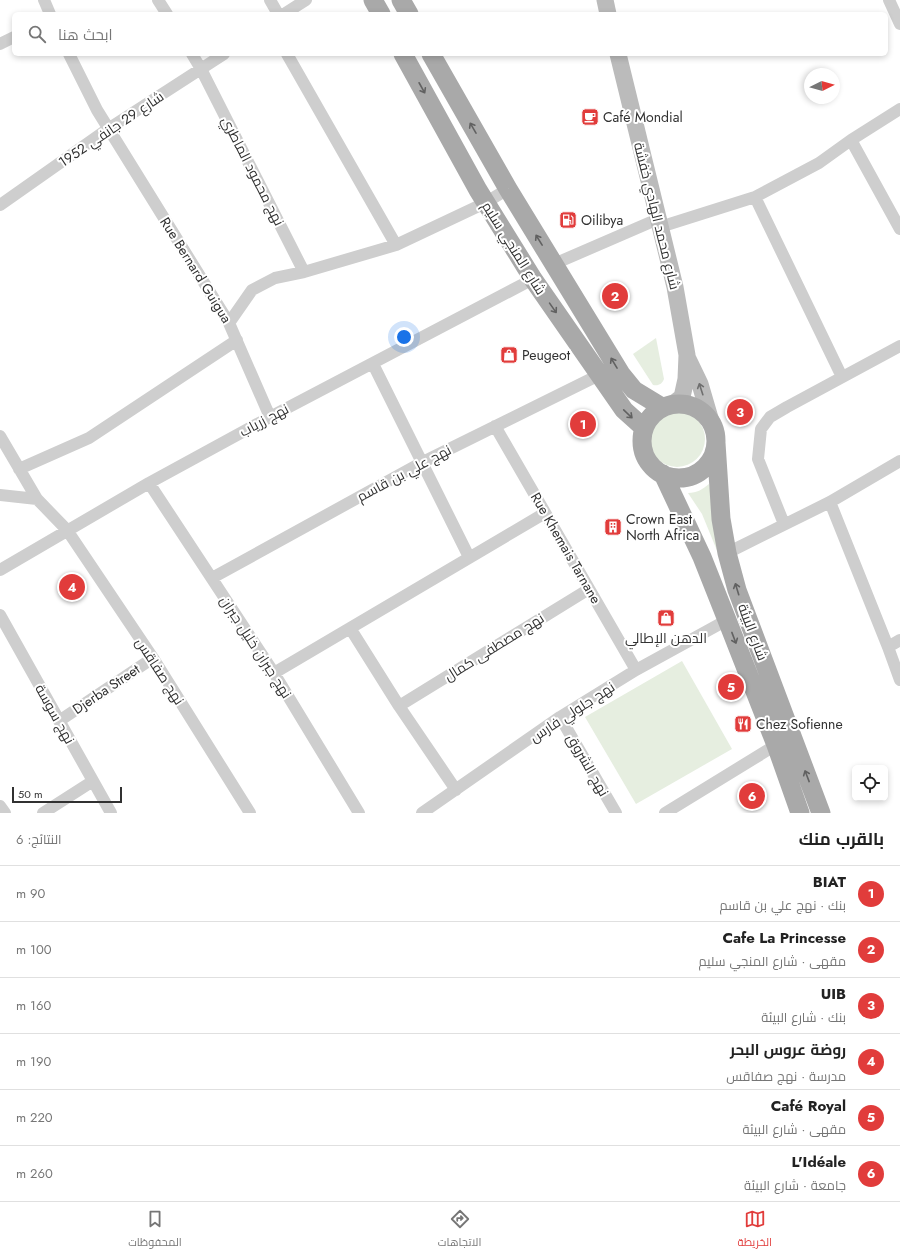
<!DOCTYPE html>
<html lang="ar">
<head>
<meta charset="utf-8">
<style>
  :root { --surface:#fff; --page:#f2f2f2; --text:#222; --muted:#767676; --line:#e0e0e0; --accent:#e13c3b }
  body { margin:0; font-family:Jost,Cairo,sans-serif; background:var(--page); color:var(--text); direction:rtl }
  .controls { position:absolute; right:12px; bottom:12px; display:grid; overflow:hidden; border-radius:6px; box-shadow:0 2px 6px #0003 }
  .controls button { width:36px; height:36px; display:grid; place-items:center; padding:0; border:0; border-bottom:1px solid var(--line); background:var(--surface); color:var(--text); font:20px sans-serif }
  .compass { position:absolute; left:804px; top:68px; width:36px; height:36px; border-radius:50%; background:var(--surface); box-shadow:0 2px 6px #0003; rotate:85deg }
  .scale { position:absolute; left:12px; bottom:10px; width:110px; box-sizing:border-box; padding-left:4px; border:2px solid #313131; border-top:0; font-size:11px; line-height:14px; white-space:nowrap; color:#313131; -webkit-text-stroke:3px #fff; paint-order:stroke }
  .you { position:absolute; left:404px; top:337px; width:14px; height:14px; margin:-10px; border:3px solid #fff; border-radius:50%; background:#1a73e8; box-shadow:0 0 0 6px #1a73e833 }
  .badge { display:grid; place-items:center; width:26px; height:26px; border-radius:50%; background:var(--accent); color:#fff; font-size:13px; font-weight:700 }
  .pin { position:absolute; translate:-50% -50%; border:2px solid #fff; box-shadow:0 1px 4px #0006 }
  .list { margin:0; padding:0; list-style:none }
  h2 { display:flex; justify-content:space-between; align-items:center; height:52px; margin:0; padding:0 16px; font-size:17px }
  h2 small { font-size:13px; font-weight:400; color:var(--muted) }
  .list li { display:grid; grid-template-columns:26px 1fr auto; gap:12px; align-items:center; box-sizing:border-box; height:56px; padding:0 16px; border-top:1px solid var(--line) }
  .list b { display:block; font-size:15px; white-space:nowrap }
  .list p { margin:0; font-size:13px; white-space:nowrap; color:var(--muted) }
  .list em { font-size:13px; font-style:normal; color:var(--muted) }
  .icon { flex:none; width:22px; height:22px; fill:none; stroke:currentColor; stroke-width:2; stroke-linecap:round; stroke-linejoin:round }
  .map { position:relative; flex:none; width:900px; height:813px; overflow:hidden; direction:ltr }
  .search { position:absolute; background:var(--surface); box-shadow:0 2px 6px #0003; left:12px; right:12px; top:12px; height:44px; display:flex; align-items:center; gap:10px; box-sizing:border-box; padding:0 14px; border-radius:6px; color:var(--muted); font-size:15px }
  .sheet { height:388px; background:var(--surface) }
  nav { display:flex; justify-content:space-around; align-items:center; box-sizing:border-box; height:56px; border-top:1px solid var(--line); background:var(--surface); font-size:11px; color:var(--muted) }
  nav a { display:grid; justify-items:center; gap:2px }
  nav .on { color:var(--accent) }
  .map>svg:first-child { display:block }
  .green { fill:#e6eee0 }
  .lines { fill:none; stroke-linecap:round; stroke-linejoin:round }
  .street { stroke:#cecece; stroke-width:12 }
  .secondary { stroke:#bbb; stroke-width:17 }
  .primary { stroke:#a9a9a9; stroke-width:19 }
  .oneway { stroke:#616161 }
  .oneway2 { stroke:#6f6f6f }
  .labels { text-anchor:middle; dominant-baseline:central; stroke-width:4; stroke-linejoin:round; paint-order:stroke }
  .poi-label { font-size:14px; fill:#313131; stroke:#fff; text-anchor:start }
  .street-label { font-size:14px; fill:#313131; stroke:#fff }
</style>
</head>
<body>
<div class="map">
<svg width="900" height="813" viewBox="0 0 900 813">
  <rect width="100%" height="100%" fill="#fff"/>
  <path class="green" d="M656,338L664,379C662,384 659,386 653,385L633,354Z
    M649 439a28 28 0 1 1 56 0a28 28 0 1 1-56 0Z
    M709,484L727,575L702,514L688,493C697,493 703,489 709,484Z
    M682,661L732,749L636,804L585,717Z"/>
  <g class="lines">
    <path class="street" d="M44,0L50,14
      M158,0L167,14
      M270,0L278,14
      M889,0L900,24
      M284,14L306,0
      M0,44L14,37
      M69,54L97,110L229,323L270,417
      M192,54L201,69L304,272
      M287,54L396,245
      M851,140L900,229
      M755,197L842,377
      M0,205L108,129L224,54
      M660,227L755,197L819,163L851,140L900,109
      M554,264L658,219
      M229,323L252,290L275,278L304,272L396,245L485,203L508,189
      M373,364L469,557
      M495,426L636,670
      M0,436L37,499L67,530L153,658L250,813
      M19,469L89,438L237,340
      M149,483L274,673L359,813
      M0,495L37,499
      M830,502L888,647L900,680
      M784,524L758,459L761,429L770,417L787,407L900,346
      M727,553L830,502L900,461
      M0,570L149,483L270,417L533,279
      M212,578L421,463L599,375
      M0,615L111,813
      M350,628L399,706L456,790
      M888,647L900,640
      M274,673L545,513
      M399,706L589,589
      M560,717L616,813
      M59,721L153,658
      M0,806L5,813
      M43,813L93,781
      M422,813L560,717L636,670L727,620
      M665,813L776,745"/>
    <path class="secondary" d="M605,0L608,14
      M618,54L675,287L687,355L686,379L682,397L673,404
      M688,359L700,384L712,425"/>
    <path class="primary" d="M373,0L381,14
      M401,0L409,14
      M403,54L478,190L533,279L624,410L644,428
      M431,54L508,189L621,374L634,390L662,407
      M642 441a37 37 0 1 1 74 0a37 37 0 1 1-74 0Z
      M716,443L721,519L727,553L737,590L821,813
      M663,474L702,557L727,620L776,745L800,813"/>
  </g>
  <defs><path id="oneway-shaft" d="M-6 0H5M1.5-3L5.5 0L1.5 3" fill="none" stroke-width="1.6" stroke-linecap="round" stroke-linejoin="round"/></defs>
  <g class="oneway">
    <use href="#oneway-shaft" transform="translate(422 88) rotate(61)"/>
    <use href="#oneway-shaft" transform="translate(473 128) rotate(-120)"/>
    <use href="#oneway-shaft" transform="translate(539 240) rotate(-122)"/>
    <use href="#oneway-shaft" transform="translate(553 308) rotate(55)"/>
    <use href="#oneway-shaft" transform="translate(614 363) rotate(-121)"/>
    <use href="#oneway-shaft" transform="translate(628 414) rotate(44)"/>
    <use href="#oneway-shaft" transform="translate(737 589) rotate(-107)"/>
    <use href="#oneway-shaft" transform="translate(734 638) rotate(69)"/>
    <use href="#oneway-shaft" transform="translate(807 776) rotate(-111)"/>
  </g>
  <use class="oneway2" href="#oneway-shaft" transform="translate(701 389) rotate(-108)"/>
  <defs>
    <symbol id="cafe-square" viewBox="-11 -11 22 22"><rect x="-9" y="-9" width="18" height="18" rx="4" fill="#e13c3b" stroke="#fff"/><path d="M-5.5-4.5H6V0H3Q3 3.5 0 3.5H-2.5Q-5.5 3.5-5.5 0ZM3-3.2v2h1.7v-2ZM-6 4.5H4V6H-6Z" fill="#fff"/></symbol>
    <symbol id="fuel-square" viewBox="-11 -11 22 22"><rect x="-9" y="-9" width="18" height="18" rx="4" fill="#e13c3b" stroke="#fff"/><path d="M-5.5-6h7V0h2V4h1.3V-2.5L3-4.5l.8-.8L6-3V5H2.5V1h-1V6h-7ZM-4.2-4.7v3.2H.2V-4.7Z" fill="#fff"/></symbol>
    <symbol id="shop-square" viewBox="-11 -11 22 22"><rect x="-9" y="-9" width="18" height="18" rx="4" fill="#e13c3b" stroke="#fff"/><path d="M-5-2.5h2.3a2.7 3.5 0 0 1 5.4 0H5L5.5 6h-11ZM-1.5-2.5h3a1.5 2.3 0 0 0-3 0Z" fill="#fff"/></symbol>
    <symbol id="building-square" viewBox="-11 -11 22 22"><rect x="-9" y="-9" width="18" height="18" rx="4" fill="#e13c3b" stroke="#fff"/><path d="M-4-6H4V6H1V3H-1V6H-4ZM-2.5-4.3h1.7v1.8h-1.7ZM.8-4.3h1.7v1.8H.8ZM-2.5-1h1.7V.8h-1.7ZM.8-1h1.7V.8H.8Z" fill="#fff"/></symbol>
    <symbol id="restaurant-square" viewBox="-11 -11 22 22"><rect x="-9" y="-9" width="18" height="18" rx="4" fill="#e13c3b" stroke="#fff"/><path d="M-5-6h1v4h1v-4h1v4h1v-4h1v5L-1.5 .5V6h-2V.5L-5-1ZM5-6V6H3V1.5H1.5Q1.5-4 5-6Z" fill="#fff"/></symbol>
  </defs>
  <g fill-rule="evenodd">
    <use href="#cafe-square" x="580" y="107" width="20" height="20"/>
    <use href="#fuel-square" x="558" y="210" width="20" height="20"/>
    <use href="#shop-square" x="499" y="345" width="20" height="20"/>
    <use href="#building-square" x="603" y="517" width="20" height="20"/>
    <use href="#shop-square" x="656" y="608" width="20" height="20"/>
    <use href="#restaurant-square" x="733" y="714" width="20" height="20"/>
  </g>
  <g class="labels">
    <g class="poi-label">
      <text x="603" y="117">Café Mondial</text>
      <text x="581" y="220">Oilibya</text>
      <text x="522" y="355">Peugeot</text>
      <text x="626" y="519">Crown East<tspan x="626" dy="16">North Africa</tspan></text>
      <text x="666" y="638" text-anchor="middle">الدهن الإطالي</text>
      <text x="756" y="724">Chez Sofienne</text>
    </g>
    <g class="street-label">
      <text transform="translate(111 129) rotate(-34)">شارع 29 جانفي 1952</text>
      <text transform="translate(253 171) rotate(63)">نهج محمود الماطري</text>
      <text transform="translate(657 216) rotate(76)">شارع محمد الهادي خفشة</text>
      <text transform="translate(514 248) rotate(58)">شارع المنجي سليم</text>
      <text transform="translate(196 270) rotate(58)">Rue Bernard Guigua</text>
      <text transform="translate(264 420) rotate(-28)">نهج زرياب</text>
      <text transform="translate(404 473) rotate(-28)">نهج علي بن قاسم</text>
      <text transform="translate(566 548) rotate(60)">Rue Khemais Tarnane</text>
      <text transform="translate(753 632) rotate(69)">شارع البيئة</text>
      <text transform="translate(256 647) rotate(57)">نهج جبران خليل جبران</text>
      <text transform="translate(494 647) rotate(-32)">نهج مصطفى كمال</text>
      <text transform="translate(160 671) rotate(57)">نهج صفاقس</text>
      <text transform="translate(106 689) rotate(-34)">Djerba Street</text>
      <text transform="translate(572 712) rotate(-33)">نهج جلولي فارس</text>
      <text transform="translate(55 714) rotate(61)">نهج سوسة</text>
      <text transform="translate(588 765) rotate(60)">نهج الشروق</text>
    </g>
  </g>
</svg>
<div class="controls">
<button><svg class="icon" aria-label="locate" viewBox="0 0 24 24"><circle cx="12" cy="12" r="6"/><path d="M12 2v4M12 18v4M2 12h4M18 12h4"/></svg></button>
</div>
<svg class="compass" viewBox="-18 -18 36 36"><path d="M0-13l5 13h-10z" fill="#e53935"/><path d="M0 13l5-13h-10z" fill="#767676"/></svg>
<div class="scale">50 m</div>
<div class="you"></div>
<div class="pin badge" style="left:583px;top:424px">1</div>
<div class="pin badge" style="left:615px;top:296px">2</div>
<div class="pin badge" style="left:740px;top:412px">3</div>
<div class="pin badge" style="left:72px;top:587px">4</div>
<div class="pin badge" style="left:731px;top:687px">5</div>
<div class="pin badge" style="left:752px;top:796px">6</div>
<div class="search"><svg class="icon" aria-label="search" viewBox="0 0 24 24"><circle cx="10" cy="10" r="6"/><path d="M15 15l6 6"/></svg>ابحث هنا</div>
</div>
<section class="sheet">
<h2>بالقرب منك<small>النتائج: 6</small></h2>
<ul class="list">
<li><span class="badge">1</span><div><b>BIAT</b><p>بنك · نهج علي بن قاسم</p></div><em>90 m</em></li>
<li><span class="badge">2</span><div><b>Cafe La Princesse</b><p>مقهى · شارع المنجي سليم</p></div><em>100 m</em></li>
<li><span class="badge">3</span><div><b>UIB</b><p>بنك · شارع البيئة</p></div><em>160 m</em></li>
<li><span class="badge">4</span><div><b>روضة عروس البحر</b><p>مدرسة · نهج صفاقس</p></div><em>190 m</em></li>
<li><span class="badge">5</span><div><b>Café Royal</b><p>مقهى · شارع البيئة</p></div><em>220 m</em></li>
<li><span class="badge">6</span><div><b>L'Idéale</b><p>جامعة · شارع البيئة</p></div><em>260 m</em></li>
</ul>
</section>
<nav>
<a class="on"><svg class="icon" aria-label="map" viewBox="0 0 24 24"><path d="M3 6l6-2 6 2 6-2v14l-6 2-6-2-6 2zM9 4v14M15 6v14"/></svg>الخريطة</a>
<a><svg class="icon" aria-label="directions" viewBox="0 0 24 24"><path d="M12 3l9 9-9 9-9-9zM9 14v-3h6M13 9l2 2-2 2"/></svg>الاتجاهات</a>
<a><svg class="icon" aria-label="saved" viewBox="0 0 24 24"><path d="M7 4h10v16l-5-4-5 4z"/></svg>المحفوظات</a>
</nav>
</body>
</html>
